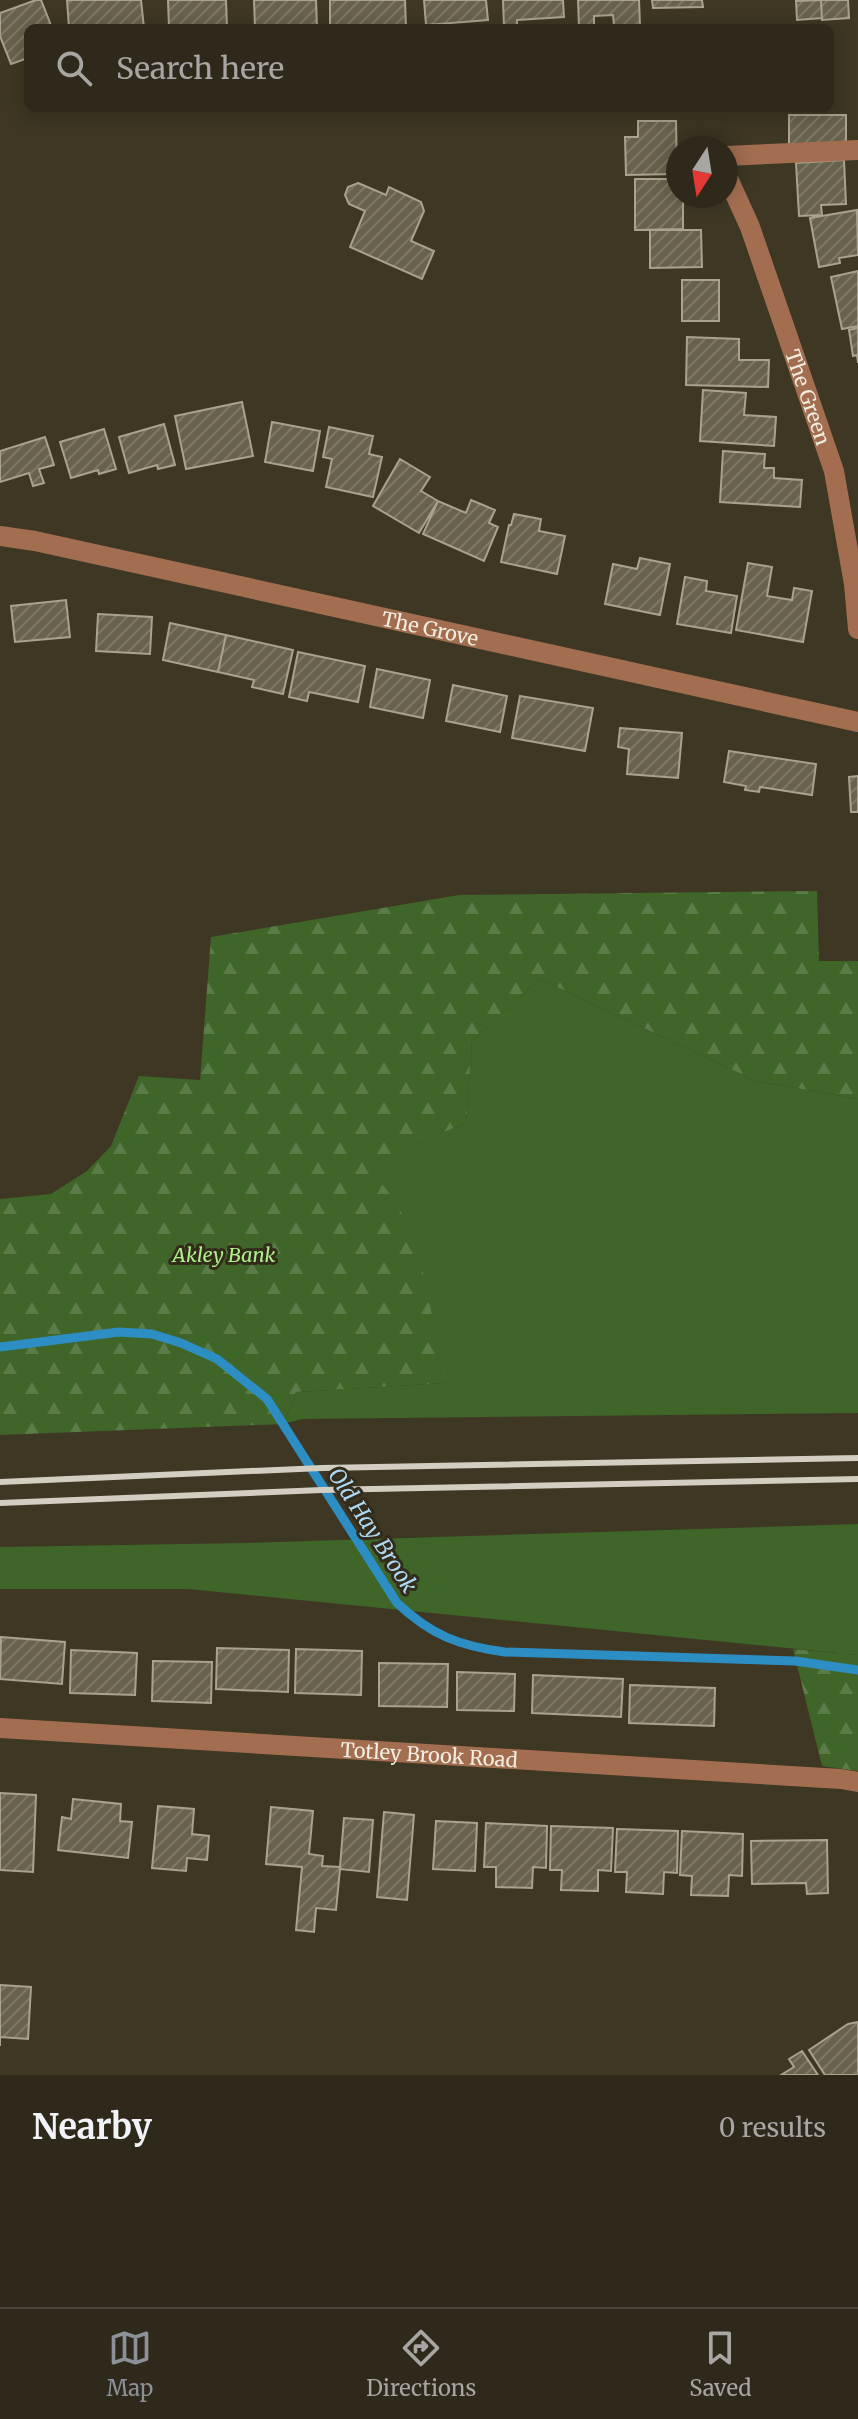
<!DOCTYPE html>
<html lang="en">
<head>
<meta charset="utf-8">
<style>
  :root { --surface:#2e291b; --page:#363124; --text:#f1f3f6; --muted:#a7a6a3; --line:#49453a; --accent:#8c9099 }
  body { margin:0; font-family:Merriweather,serif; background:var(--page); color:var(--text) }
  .compass { position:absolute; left:666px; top:136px; width:72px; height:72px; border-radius:50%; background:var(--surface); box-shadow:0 4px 20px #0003; rotate:192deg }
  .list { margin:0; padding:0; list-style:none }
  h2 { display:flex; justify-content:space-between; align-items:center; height:104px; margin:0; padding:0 32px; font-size:34px }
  h2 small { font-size:26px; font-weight:400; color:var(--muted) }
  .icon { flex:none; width:44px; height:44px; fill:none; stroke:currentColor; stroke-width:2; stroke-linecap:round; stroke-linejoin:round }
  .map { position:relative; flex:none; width:858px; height:2075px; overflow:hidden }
  .search { position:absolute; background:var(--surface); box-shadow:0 4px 20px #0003; left:24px; right:24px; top:24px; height:88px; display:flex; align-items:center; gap:20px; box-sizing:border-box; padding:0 28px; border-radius:12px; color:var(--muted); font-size:30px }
  .sheet { height:232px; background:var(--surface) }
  nav { display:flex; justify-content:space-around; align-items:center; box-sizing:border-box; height:112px; border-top:2px solid var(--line); background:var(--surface); font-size:22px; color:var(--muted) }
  nav a { display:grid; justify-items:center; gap:4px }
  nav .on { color:var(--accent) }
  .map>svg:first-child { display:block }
  .grass { fill:#3f6529 }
  .forest { fill:url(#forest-firs) }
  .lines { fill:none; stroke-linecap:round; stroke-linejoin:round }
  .stream { stroke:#2c8ec3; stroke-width:9 }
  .building { fill:url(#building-hatch); stroke:#a9a28c; stroke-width:2 }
  .minor { stroke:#a36e50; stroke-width:20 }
  .rail { stroke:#d2cec1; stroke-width:6 }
  .labels { text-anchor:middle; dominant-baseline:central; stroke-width:6; stroke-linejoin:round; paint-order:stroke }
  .street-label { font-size:20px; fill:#f1ede1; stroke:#332c1a }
  .park-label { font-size:20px; font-style:italic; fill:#aef18b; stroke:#332c1a }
  .water-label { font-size:22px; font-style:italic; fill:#add8f4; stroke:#332c1a }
</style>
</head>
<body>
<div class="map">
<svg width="858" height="2075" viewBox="0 0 858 2075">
  <defs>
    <pattern id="forest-firs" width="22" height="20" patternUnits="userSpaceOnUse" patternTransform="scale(2)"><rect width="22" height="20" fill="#3f6529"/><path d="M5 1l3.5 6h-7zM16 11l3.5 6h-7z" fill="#5b7b48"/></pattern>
    <pattern id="building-hatch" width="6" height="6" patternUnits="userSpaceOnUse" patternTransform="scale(2)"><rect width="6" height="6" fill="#68614d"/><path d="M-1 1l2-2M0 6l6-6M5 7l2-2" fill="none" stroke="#7e7866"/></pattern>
  </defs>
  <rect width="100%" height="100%" fill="#3d3724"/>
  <path class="grass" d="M540,979L756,1081L858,1099V1413L302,1419L283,1424L296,1392L445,1383L367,1164L466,1123L472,1041Z
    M858,1524V1655L188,1589H0V1547L244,1543Z"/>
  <path class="forest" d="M817,891L819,961H858V1099L756,1081L540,979L472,1041L466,1123L368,1164L399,1207L418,1248L446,1383L296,1392L283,1424L0,1435V1199L51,1194L87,1171L111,1146L139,1076L200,1080L211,937L459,895Z
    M793,1649L858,1655V1771L822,1766Z"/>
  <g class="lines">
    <path class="stream" d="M0,1347L119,1332L152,1334L181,1343L217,1359L267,1399L397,1603C431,1635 459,1646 505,1652L795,1661L858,1670"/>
  </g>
  <path class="building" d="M36,0H41L52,28H28V58L11,64L0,36V13Z
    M67,0H141L144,28H69Z
    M168,0H226L227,28H169Z
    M254,0H316L317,28H255Z
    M330,0H405L406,28H330Z
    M424,0H486L488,20L426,25Z
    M503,0H563L564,17L517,20V26L504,27Z
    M578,0H639L640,25L614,26L613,15L594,16V27H579Z
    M652,0H702L703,7L653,8Z
    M821,0H848L849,18L822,20Z
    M821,0L822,18L797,20L796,1Z
    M789,115H846V144H789Z
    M638,121H676L677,174L626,175L625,137H638Z
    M844,160L846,204L821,205L822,215L799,216L796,163Z
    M635,179H678V196H683V229L635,230Z
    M358,183L386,195L389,187L421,202L424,211L411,241L434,251L422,279L350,247L365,211L349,204L345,195L348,187Z
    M857,210L858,255L839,258L840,263L819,267L810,218Z
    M650,230H701L702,267L650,268Z
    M858,271V326L842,329L831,277Z
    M682,280H719V321H682Z
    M858,328V363L857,355L853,356L849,330Z
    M687,337L739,339V360H769L768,387L686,385Z
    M703,390L746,393L744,415L776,417L774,446L700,441Z
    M242,402L253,456L186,469L175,416Z
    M272,422L320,431L313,471L265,462Z
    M164,424L175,465L158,469L157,465L129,473L119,437Z
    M329,427L373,436L369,454L382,457L373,497L326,487L332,459L323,457Z
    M104,429L116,469L99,474L98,470L71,478L60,442Z
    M45,437L54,465L39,469L44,483L33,486L29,473L0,482V451Z
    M723,451L765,454L764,468H774V478L802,480L800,507L720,502Z
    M400,459L430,477L421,491L438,501L419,533L373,506Z
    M471,500L495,510L489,523L498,527L484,561L423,534L438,501L466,513Z
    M514,514L541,519L539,531L565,536L557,574L501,562L509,525H511Z
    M640,558L670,564L660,615L605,604L613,564L637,569Z
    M748,563L772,567L767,596L792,600L794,588L812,591L803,642L736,630Z
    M685,577L707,581L706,591L737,596L731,633L677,624Z
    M66,600L70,637L15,642L11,606Z
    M98,614L152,617L150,654L96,651Z
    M170,623L226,635L218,672L163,660Z
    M226,635L293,650L283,694L252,687L254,680L218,672Z
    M298,652L365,666L358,702L309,692L307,701L289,697Z
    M377,669L430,680L423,718L370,707Z
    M453,685L507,696L500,732L446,721Z
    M520,696L593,708L585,751L512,738Z
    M620,728L682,733L678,778L627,774L629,749L618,747Z
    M729,751L816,764L812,795L760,787L759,792L745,790L746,786L724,782Z
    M858,776V812H851L849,777Z
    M1,1637L65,1642L62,1684L0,1679Z
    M217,1648L289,1650L288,1692L216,1689Z
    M296,1649L362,1651L361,1695L295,1693Z
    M71,1650L137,1653L135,1695L70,1693Z
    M153,1661L212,1662L211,1703L152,1701Z
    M379,1663L448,1664L447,1707L379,1706Z
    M457,1672L515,1674L514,1711L457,1710Z
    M533,1675L623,1679L621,1717L532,1713Z
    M630,1685L715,1688L714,1726L629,1723Z
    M0,1793L36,1795L33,1872L0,1870Z
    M73,1799L121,1804L120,1821L132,1822L128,1858L58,1850L62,1817L71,1819Z
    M158,1806L194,1809L192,1834L209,1836L207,1860L187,1858L186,1871L152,1868Z
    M271,1807L313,1811L309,1854L323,1856L322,1866L340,1867L344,1818L373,1820L369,1872L340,1869L336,1910L316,1908L314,1932L296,1930L302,1867L266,1864Z
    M384,1812L414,1815L407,1900L377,1897Z
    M436,1821L477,1823L475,1871L433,1869Z
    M486,1823L547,1826L546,1868L533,1867L532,1888L496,1887V1867H484Z
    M551,1826L613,1828L611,1871L598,1870V1891L561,1890L562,1870H550Z
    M617,1829L678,1831L677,1873L664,1872L663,1894L626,1892L627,1872H615Z
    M682,1831L743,1834L742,1876L729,1875L728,1896L691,1895L692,1876L680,1875Z
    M827,1840L828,1893L807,1894L806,1883L752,1884L751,1841Z
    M0,1985L31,1987L28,2039L0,2037V2046Z
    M858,2022V2075H825L809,2050L848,2024Z
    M802,2051L818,2075H781L794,2067L789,2059Z"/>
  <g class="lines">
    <g class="minor">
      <path d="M726,156L858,150"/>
      <path id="s1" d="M726,174L750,227L834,471L854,584L858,629"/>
      <path id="s2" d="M0,536L35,541L858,722"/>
      <path id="s3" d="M0,1728L841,1779L858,1782"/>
    </g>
    <path class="rail" d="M0,1482L322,1468L858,1458
      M0,1503L322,1490L858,1479"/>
  </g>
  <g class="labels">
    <g class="street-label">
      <text stroke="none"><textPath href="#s1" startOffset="238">The Green</textPath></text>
      <text stroke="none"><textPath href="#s2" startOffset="440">The Grove</textPath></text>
      <text stroke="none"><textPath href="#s3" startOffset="430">Totley Brook Road</textPath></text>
    </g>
    <g class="park-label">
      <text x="224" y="1254">Akley Bank</text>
    </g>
    <g class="water-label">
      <text transform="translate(373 1530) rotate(57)">Old Hay Brook</text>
    </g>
  </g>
</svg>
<svg class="compass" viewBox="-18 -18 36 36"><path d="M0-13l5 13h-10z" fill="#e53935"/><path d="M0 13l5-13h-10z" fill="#a7a6a3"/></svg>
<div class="search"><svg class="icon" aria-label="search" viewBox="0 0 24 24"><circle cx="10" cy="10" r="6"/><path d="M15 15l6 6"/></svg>Search here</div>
</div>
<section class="sheet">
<h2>Nearby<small>0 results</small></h2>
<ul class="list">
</ul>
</section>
<nav>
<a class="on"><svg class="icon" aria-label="map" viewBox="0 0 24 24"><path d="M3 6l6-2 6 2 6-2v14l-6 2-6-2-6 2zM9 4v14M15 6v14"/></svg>Map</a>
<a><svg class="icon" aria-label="directions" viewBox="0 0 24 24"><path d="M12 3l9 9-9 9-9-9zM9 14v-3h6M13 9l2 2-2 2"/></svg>Directions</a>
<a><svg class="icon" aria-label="saved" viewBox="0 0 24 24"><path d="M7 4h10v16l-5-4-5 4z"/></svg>Saved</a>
</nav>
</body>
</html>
